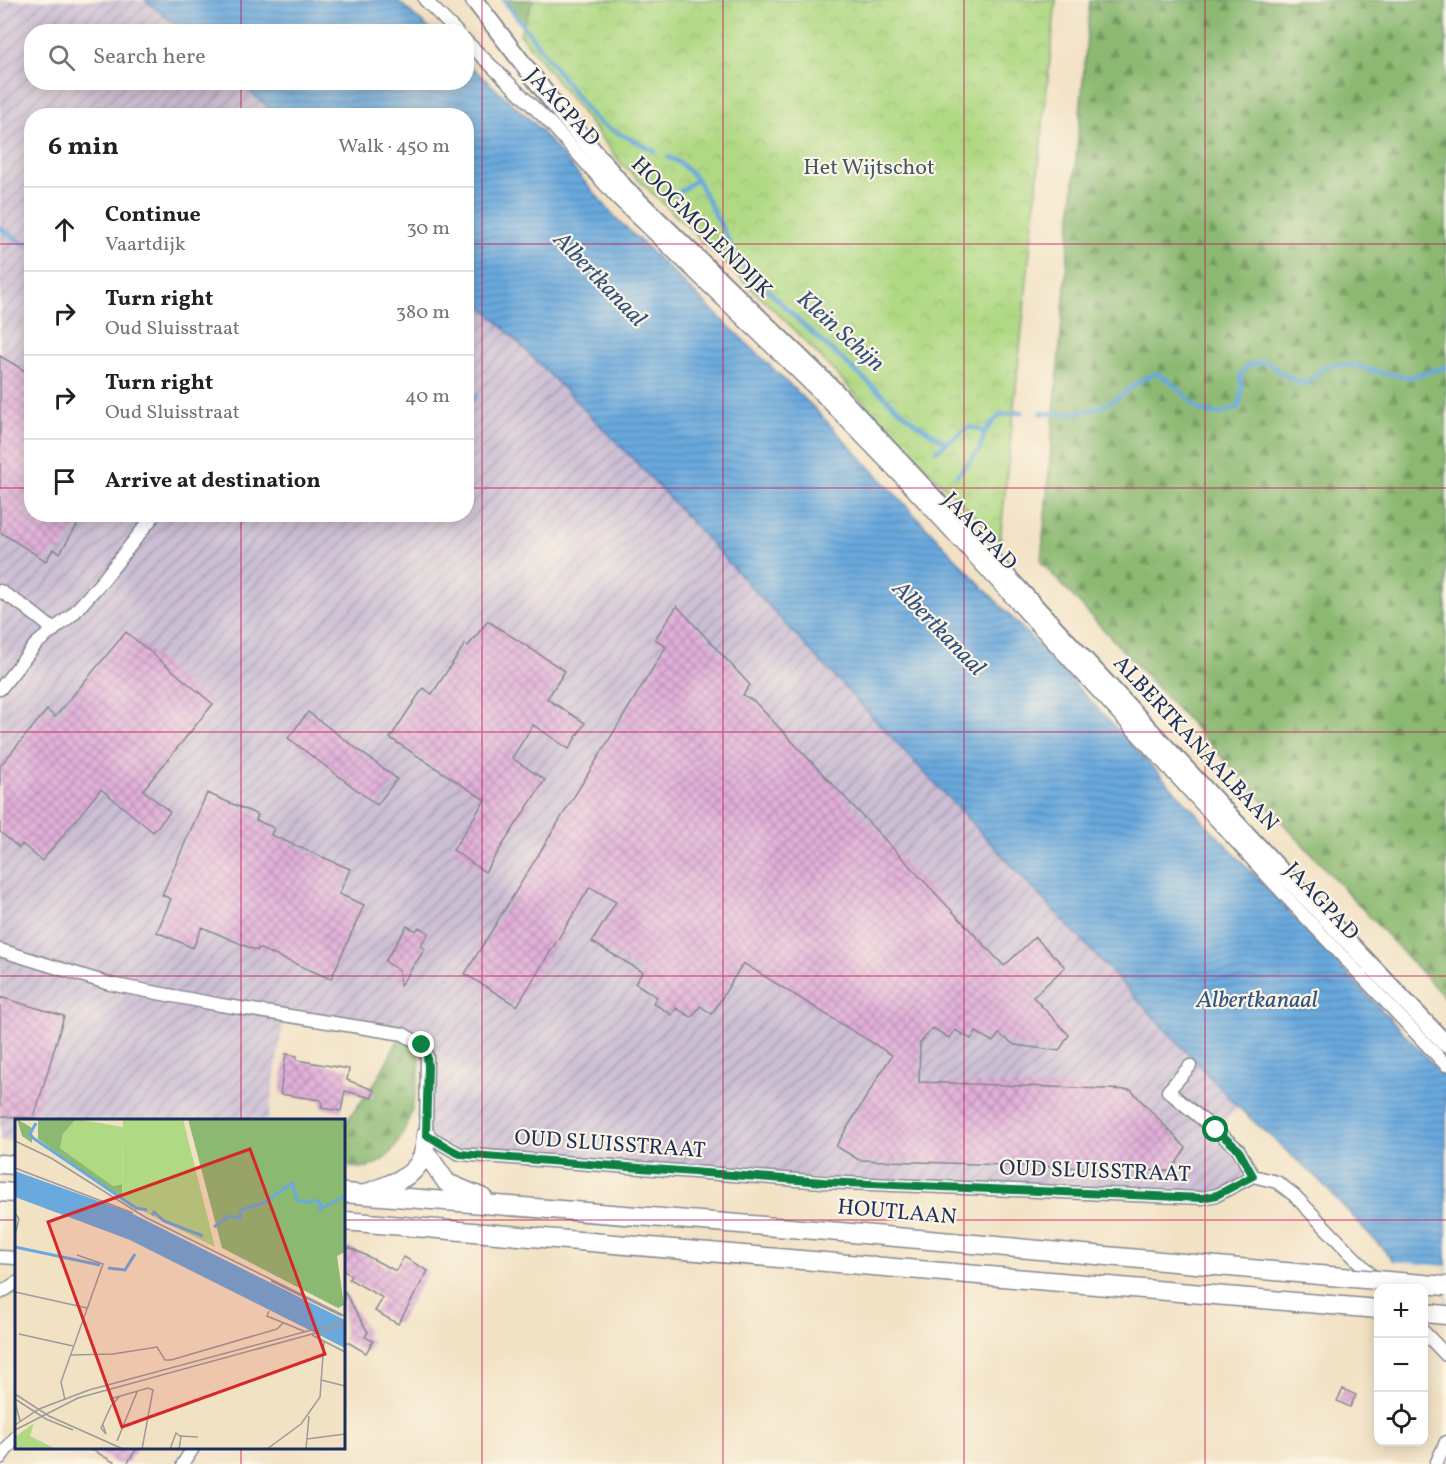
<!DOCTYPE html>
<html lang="en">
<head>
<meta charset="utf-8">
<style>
  :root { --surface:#fff; --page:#f6f6f6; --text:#202124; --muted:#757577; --line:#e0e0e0 }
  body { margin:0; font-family:Vollkorn,serif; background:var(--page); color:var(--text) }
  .controls { position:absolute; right:18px; bottom:18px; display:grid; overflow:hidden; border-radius:12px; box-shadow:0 3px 15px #0003 }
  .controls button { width:54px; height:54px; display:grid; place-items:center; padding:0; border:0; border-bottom:2px solid var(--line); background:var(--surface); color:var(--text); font:30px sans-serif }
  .stop { position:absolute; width:18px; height:18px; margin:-14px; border:4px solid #0b8043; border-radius:50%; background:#fff }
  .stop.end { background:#0b8043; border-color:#fff; box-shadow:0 2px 6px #0008 }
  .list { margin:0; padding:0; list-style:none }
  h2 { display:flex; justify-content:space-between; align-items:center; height:78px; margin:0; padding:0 24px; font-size:26px }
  h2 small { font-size:20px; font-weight:400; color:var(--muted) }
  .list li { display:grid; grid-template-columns:39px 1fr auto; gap:18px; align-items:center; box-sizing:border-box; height:84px; padding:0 24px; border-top:2px solid var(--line) }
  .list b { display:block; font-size:22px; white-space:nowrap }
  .list p { margin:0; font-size:20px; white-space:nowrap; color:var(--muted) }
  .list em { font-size:20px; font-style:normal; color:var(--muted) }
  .icon { flex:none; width:33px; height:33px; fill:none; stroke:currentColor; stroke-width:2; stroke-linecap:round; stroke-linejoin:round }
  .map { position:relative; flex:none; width:1446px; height:1464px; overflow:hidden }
  .search { position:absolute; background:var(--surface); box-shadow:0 3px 15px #0003; left:24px; top:24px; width:450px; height:66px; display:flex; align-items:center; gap:15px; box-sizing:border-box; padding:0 21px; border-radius:24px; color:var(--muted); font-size:22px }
  .panel { position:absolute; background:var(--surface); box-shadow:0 3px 15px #0003; left:24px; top:108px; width:450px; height:414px; border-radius:24px }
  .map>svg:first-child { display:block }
  .industrial { fill:url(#industrial-furrows) }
  .forest { fill:url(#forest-firs); stroke:#547468; stroke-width:1.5 }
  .park { fill:url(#park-crowns); stroke:#668471; stroke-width:1.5 }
  .water { fill:url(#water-rules); stroke:#426c9e; stroke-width:1.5 }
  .pier { fill:#f2e2c4 }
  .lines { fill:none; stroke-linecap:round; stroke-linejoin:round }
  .stream { stroke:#69a9dd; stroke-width:4.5 }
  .building { fill:url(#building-cross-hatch) }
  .street-casing { stroke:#868891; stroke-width:15 }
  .secondary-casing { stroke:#868891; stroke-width:20 }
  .primary-casing { stroke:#868891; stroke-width:21 }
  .street { stroke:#fff; stroke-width:12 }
  .secondary { stroke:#fff; stroke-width:16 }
  .primary { stroke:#fff; stroke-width:18 }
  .primary-bridge-casing { stroke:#868891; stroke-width:21; stroke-linecap:butt }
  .primary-bridge { stroke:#fff; stroke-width:18 }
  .route { stroke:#0b8043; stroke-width:8 }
  .grid { fill:none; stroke:#c2185b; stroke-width:1.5; stroke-opacity:0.55 }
  .labels { text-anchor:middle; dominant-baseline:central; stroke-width:4.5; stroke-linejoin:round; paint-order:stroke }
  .street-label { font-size:22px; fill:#1b2f5e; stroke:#fcf5e5 }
  .park-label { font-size:22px; fill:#405a68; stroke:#fcf5e5 }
  .water-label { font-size:24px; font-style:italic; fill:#325484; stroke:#fcf5e5 }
  .inset-river { fill:none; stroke:#69a9dd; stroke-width:3 }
  .inset-road { fill:none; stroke:#9c9a9b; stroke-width:1.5 }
  .view { fill:#d62828; fill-opacity:0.15; stroke:#d62828; stroke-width:3 }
  .inset-edge { fill:none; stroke:#1b2f5e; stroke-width:3 }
</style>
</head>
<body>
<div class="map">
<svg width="1446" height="1464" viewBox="0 0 1446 1464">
  <defs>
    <pattern id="industrial-furrows" width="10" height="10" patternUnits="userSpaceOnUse" patternTransform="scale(1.5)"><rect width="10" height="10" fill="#ccbed4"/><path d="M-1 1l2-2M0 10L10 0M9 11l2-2" fill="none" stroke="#a59baf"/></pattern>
    <pattern id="forest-firs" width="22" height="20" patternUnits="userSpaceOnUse" patternTransform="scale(1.5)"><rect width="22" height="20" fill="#8cb972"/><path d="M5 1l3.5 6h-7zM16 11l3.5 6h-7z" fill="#729761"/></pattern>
    <pattern id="park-crowns" width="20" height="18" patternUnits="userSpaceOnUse" patternTransform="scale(1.5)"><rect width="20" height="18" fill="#b0d984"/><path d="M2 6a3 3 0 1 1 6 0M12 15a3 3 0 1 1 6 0" fill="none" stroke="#97bb74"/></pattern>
    <pattern id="water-rules" width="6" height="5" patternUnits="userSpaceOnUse" patternTransform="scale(1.5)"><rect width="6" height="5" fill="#69a9dd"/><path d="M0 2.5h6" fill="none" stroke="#568ab6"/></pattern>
    <pattern id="building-cross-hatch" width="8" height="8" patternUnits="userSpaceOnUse" patternTransform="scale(1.5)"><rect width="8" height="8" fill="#e2afd9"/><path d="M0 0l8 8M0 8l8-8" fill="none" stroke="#b68fb3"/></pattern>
  </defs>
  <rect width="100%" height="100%" fill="#fcf5e5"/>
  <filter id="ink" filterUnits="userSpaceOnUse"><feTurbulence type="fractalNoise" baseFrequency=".0167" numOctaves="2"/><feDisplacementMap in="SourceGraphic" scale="12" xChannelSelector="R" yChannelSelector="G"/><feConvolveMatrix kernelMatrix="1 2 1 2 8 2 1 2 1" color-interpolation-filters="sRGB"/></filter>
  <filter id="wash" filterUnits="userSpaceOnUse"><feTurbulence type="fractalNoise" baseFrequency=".008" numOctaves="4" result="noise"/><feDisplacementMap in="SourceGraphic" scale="24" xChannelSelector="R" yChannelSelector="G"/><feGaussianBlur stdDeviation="1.35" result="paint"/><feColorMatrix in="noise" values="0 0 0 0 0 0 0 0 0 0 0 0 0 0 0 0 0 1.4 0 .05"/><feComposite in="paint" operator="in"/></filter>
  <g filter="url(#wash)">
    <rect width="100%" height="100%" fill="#f2e2c4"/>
    <path class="industrial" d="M0,0H145L183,31L32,32V82L240,83L277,115L32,116V514H466L467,291L633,459L789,628L1238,1107L1216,1130L1253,1176L1217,1195L867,1183L460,1154L426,1135L428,1067L413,1039L284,1016L268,1120H16V1142L0,1140Z"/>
    <path class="forest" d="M504,0H533L523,26Z
      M1090,0H1446V999L1041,562Z
      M399,1039C405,1041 411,1043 415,1048C423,1058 419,1072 417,1084C413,1111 400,1160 367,1167C360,1169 351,1167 344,1166V1125L375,1083Z"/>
    <path class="park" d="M533,0H1056L1000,541L917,459L794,329L621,163L520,34Z"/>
    <path class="water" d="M145,0H397L432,31H183Z
      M467,63L534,123L615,217L812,406L1446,1078V1318L1424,1288H1419L1321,1182L1238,1107L789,628L633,459L467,291L466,116L277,115L240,83L466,82Z"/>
    <path class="pier" d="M1390,1261L1446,1266V1321L1424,1298V1288H1415Z"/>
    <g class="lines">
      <path class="stream" d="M504,0L590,114L602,125L655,151
        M668,157L680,163L697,179
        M675,195L697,179L739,261L801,323L895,406L917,424L947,443
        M0,228L32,249
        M466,406L476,396
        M1041,413C1065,414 1093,414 1114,400C1130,390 1137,380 1157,373L1172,383L1201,411L1220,414L1239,407L1242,389L1240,376L1248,365L1267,362L1284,375L1305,384L1328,365H1351L1382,373L1410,377L1446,367
        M936,451L964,430L971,427L985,432
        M957,475L979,451L985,432L993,422L1000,415L1022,412"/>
    </g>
    <g id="blocks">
      <path class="building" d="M0,356L32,375V514H84L60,553L53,549L46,561L0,532Z
        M677,606L750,685L743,695L754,701L1004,966L1035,937L1065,967L1033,997L1069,1035L1059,1051L1015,1045L999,1034L993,1042L976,1032L971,1039L955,1030L949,1038L933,1028L920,1043L919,1082L1131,1090L1186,1148L1171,1171L859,1160L836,1146L892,1055L743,963L712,1014L700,1006L693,1016L691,1017L676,1008L672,1015L653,1003L657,997L635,983L643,972L592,942L616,902L590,887L517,1006L465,974L666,647L655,639Z
        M488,621L565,671L547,699L585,723L569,749L533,725L512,758L545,780L485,872L453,850L485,800L390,738L423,688L432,694L465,644L468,646Z
        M126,632L213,704L143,790L170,812L153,832L101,789L42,861L22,844L19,848L0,832V766L47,710L55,717Z
        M308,712L397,779L377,805L288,738Z
        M207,793L258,815L256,820L274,828L271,835L350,869L339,894L364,905L331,979L258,948L257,951L202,927L193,948L157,932L171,899L162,895Z
        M407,926L416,931L419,927L429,933L420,946L425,949L400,986L399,971L385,961Z
        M0,997L64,1016L34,1118L0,1116Z
        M286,1054L297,1056V1060L349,1069L347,1080L374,1090L372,1098L345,1091L341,1111L322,1108L321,1100L280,1094Z
        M349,1247L396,1271L404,1257L428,1271L398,1324L375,1311L383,1298L349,1279L351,1275L344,1271V1259Z
        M344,1291L368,1332L365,1337L373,1341L366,1353L344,1340Z
        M1343,1389L1356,1395L1350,1407L1337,1401Z
        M89,1448H137L127,1464H117Z"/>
    </g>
  </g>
  <g filter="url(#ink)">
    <use href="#blocks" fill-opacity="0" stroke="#868891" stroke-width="1.5"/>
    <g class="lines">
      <defs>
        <path id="street" d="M425,0L457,32
          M466,41L550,123L616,197L824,398L905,482L1292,903L1446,1065
          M0,591L25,607L54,630
          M0,689L36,644L73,614L104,579L155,514
          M0,950L110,984L221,1005L403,1034L422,1045L427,1056L426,1135C438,1141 448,1148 460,1154L823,1182L1202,1198L1217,1195L1253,1176L1277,1182L1294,1195L1377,1281
          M1190,1066L1168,1091L1238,1149L1253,1176
          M0,1257L16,1258
          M0,1293L16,1283
          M1424,1332L1446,1355
          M0,1458L16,1437
          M183,1464L193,1448
          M1436,1464L1446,1442"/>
        <path id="secondary" d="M474,0L561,113L625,188L833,389L1283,873L1446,1044"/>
        <path id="primary" d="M426,1153L447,1183L483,1198
          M0,1164L16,1165
          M0,1192L16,1193
          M344,1193L840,1232L1330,1276
          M368,1193C401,1179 425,1176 426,1135
          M344,1221L1378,1309
          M1424,1313L1446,1315"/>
      </defs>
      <use href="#street" class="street-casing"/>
      <use href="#secondary" class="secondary-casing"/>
      <use href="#primary" class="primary-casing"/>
      <use href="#street" class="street"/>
      <use href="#secondary" class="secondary"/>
      <use href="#primary" class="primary"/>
      <defs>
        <path id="primary-bridge" d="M1330,1276L1446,1286"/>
      </defs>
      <use href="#primary-bridge" class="primary-bridge-casing"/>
      <use href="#primary-bridge" class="primary-bridge"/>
    </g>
  </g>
  <g class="lines" filter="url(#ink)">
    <path class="route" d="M422,1045L427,1056L428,1067L426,1135C438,1141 448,1149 460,1154L823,1182L1202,1198L1217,1195L1253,1176L1238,1149L1216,1130"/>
  </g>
  <path class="grid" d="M241,0V32M482,0V1464M723,0V1464M964,0V1464M1205,0V1464M241,82V116M0,244H32M466,244H1446M0,488H32M466,488H1446M241,514V1120M0,732H1446M0,976H1446M0,1220H16M344,1220H1446M241,1448V1464"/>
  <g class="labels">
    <g class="street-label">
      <text transform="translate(562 108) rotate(47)">JAAGPAD</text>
      <text transform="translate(701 228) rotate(45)">HOOGMOLENDIJK</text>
      <text transform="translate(979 532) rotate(47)">JAAGPAD</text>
      <text transform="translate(1195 744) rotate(47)">ALBERTKANAALBAAN</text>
      <text transform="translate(1321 902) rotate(47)">JAAGPAD</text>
      <text transform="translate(610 1145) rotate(4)">OUD SLUISSTRAAT</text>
      <text transform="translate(1095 1172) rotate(2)">OUD SLUISSTRAAT</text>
      <text transform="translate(897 1213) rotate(5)">HOUTLAAN</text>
    </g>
    <g class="park-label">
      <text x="869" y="168">Het Wijtschot</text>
    </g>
    <g class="water-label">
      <text transform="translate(599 280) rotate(46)">Albertkanaal</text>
      <text transform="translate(840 332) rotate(42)">Klein Schijn</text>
      <text transform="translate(938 629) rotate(46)">Albertkanaal</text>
      <text x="1257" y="1001">Albertkanaal</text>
    </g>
  </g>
  <g transform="translate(15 1119)">
    <rect width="330" height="330" fill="#f2e2c4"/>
    <path d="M61,0L108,8L107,65L98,67L45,29L48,15ZM19,304L15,317L41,330H0V318Z" fill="#b0d984"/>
    <path d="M2,0L17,9V24L7,17ZM57,0H61L48,15L45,29L98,67L107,65V80L23,20V1ZM173,0H330V133L322,137L329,186L323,189L207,129Z" fill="#8cb972"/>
    <path d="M108,0H168L200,128L107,82Z" fill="#b0d984"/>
    <path d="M0,52L114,93L330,201V229L115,121L0,78Z" fill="#69a9dd"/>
    <path class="inset-river" d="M21,4L15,15L18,19L121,89L132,91M137,96L139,93L149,102L188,117M199,108L214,97L225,99L226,91L249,84L277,64L282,81L293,84L298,81L305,83V90L330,77M0,128L85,146M93,149L110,151L120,135"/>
    <path class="inset-road" d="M0,22L36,39L130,98L330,197M0,49L118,94M0,94L4,100L0,116M256,162L327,197M0,173L72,189M254,192L252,197L291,213M4,215L58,227M297,216L330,233M55,236L98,235L142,228L150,241H156L262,210L268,204M306,261L330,267M0,275L34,297L108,330M0,280L31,300L58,311M95,280L133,269L138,271L127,330M50,281L46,263L88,145L62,136M0,283L5,302M0,306L24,290L74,271L330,202M88,306L91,315L86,309L96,287L104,278M0,311L63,279L330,206M165,317L183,318M292,320L330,315M102,322L122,273M155,330L161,314L166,318L164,330M252,330L286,305L305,278L309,222M291,330L294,297"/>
    <path class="view" d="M235,30L310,235L107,308L33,103Z"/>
    <rect width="330" height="330" class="inset-edge"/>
  </g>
</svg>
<div class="controls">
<button>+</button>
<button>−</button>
<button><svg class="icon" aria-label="locate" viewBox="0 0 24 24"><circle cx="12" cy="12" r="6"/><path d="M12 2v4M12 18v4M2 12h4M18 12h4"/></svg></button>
</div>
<div class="stop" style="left:1216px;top:1130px"></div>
<div class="stop end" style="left:422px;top:1045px"></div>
<div class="search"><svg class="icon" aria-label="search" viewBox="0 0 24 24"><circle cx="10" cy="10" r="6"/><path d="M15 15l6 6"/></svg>Search here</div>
<section class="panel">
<h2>6 min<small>Walk · 450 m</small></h2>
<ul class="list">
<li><svg class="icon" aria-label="ahead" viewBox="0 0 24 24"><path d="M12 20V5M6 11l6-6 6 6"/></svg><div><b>Continue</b><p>Vaartdijk</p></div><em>30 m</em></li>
<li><svg class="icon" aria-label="right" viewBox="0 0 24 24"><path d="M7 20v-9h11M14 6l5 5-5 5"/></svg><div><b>Turn right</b><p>Oud Sluisstraat</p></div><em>380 m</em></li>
<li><svg class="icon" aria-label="right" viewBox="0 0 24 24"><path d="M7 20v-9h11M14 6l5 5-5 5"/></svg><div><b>Turn right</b><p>Oud Sluisstraat</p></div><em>40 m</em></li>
<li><svg class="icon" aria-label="arrive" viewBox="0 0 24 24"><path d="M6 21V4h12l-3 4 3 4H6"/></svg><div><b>Arrive at destination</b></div></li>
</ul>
</section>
</div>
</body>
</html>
